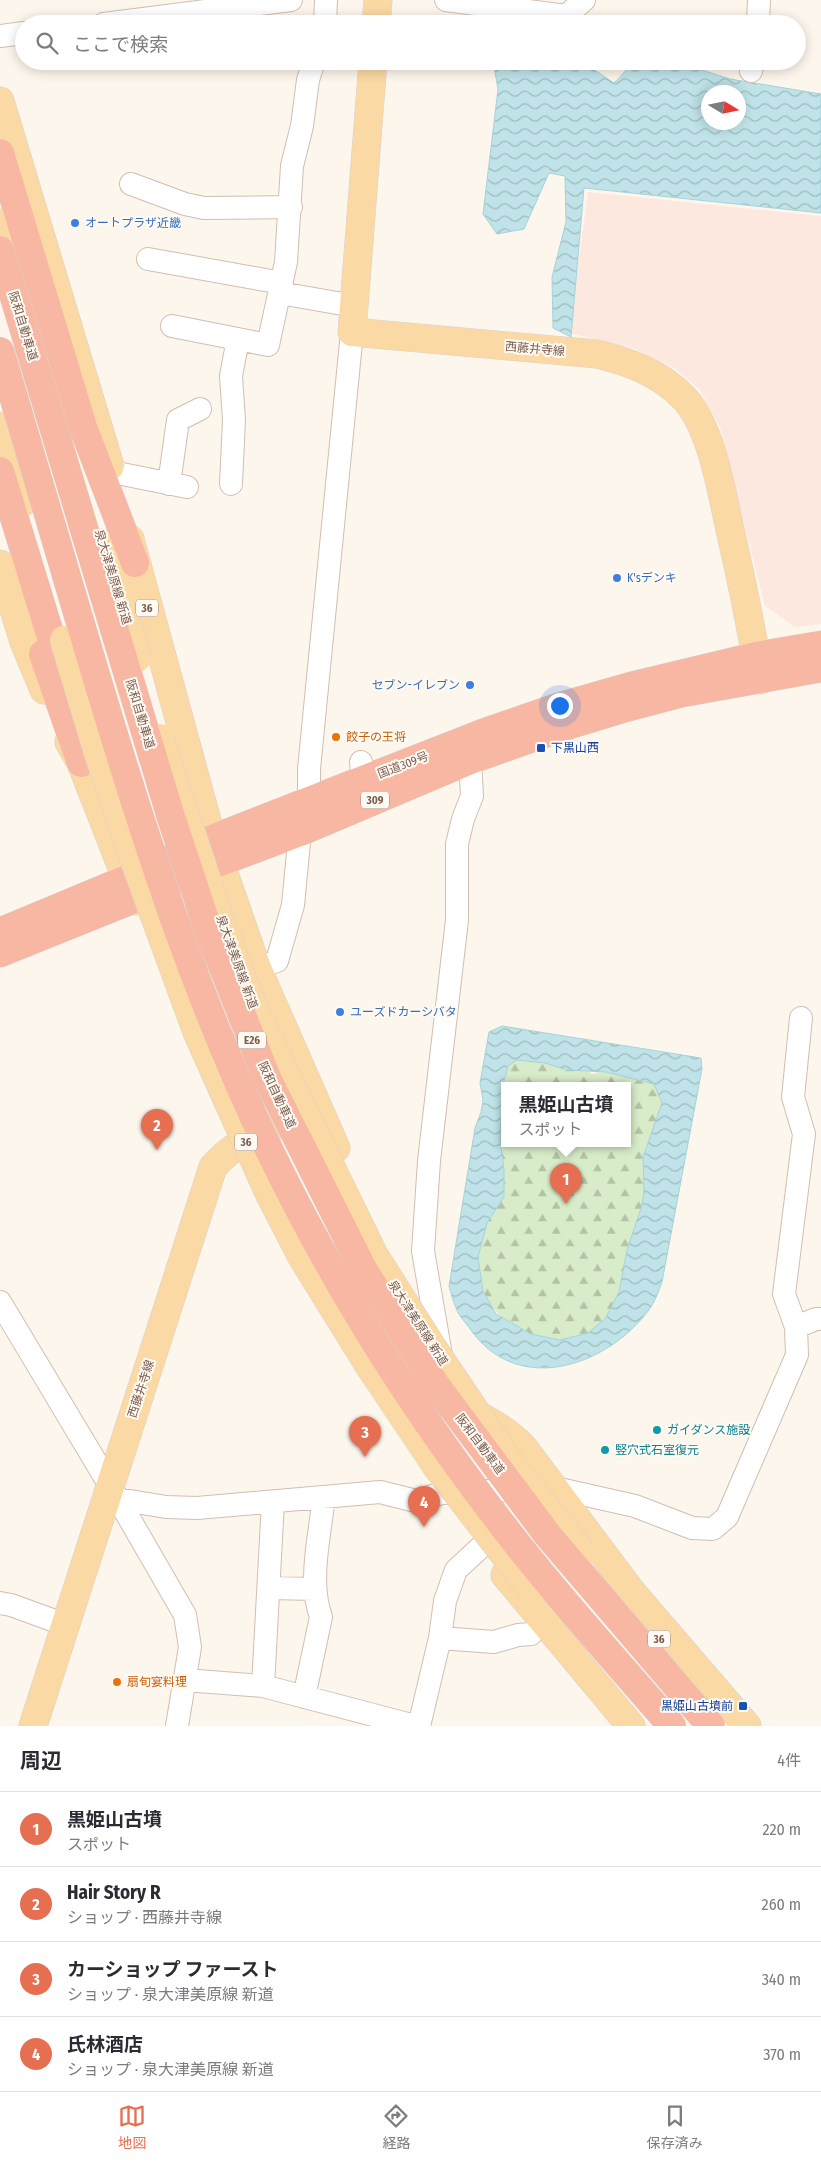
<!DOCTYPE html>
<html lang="ja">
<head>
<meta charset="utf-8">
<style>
  :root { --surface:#fff; --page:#f7f7f7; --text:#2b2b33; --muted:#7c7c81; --line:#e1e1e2; --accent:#e76f51 }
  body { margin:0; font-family:"Fira Sans Condensed","Noto Sans JP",sans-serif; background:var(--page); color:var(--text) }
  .compass { position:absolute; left:701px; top:85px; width:45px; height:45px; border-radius:50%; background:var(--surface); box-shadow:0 2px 12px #0003; rotate:100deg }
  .you { position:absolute; left:559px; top:705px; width:18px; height:18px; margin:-12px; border:4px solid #fff; border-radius:50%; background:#1a73e8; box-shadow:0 0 0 8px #1a73e833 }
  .badge { display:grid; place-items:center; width:32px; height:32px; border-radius:50%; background:var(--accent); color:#fff; font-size:16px; font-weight:700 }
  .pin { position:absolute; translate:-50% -41px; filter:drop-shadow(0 1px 2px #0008) }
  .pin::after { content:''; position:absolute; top:26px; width:18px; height:15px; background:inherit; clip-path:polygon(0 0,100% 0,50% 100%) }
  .popup { position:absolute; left:501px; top:1082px; width:130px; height:65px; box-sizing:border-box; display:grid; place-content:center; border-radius:0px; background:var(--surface); filter:drop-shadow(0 1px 4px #0005); font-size:16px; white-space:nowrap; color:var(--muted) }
  .popup b { font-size:19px; color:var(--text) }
  .popup::after { content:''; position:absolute; left:50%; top:100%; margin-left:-10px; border:10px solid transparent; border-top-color:var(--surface) }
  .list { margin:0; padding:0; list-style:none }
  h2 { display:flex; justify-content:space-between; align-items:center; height:65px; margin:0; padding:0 20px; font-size:21px }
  h2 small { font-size:16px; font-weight:400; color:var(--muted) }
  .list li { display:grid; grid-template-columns:32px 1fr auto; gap:15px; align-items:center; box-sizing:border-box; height:75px; padding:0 20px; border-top:1px solid var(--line) }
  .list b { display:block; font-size:19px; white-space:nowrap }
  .list p { margin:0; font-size:16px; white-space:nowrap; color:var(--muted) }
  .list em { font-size:16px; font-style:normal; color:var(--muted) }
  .icon { flex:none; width:28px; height:28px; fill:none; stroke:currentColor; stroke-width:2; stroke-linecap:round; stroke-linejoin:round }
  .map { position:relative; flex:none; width:821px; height:1726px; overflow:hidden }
  .search { position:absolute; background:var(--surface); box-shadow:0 2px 12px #0003; left:15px; right:15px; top:15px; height:55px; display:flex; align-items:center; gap:12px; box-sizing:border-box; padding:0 18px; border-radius:28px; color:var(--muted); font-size:19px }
  .sheet { height:365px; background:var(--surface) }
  nav { display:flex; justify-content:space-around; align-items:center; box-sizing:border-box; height:70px; border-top:1px solid var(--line); background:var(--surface); font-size:14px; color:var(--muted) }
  nav a { display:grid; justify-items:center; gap:2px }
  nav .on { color:var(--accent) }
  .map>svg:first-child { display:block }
  .commercial { fill:#fde8e0 }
  .forest { fill:url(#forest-firs); fill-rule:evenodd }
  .water { fill:url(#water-waves); stroke:#a5d3da; fill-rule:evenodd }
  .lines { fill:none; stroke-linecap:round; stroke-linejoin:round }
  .minor-casing { stroke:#d1beb0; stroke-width:24 }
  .major-casing { stroke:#dad1cd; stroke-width:29 }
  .highway-casing { stroke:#dad1cd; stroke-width:29 }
  .minor { stroke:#fff; stroke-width:22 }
  .major { stroke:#fbd9a5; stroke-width:28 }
  .highway { stroke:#f7b7a3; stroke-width:28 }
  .major-bridge-casing { stroke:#dad1cd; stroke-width:29; stroke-linecap:butt }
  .highway-bridge-casing { stroke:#dad1cd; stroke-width:29; stroke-linecap:butt }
  .major-bridge { stroke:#fbd9a5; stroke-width:28 }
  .highway-bridge { stroke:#f7b7a3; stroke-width:28 }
  .shop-dot { fill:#3f7fe0; stroke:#fffaf3; stroke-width:2 }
  .food-dot { fill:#e8710a; stroke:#fffaf3; stroke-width:2 }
  .transit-dot { fill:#1a4fb4; stroke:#fffaf3; stroke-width:2 }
  .culture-dot { fill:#0f9aa8; stroke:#fffaf3; stroke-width:2 }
  .labels { text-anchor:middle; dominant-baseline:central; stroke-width:4; stroke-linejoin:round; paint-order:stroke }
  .shield { fill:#fffaf3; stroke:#a28b7f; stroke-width:1 }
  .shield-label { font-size:11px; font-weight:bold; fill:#7a5c4d }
  .shop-label { font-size:12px; fill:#366cbe; stroke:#fffaf3; text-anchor:start }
  .street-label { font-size:12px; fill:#7a5c4d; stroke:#fffaf3 }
  .food-label { font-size:12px; fill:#c56008; stroke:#fffaf3; text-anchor:start }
  .transit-label { font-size:12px; fill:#164399; stroke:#fffaf3; text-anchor:start }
  .culture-label { font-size:12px; fill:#0d838f; stroke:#fffaf3; text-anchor:start }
</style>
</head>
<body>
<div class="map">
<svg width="821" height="1726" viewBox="0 0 821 1726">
  <defs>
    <pattern id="forest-firs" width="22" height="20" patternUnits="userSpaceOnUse" patternTransform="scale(1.25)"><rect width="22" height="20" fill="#d8ecc9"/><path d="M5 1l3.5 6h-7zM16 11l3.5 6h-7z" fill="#b4c2a5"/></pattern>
    <pattern id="water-waves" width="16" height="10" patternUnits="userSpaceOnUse" patternTransform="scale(1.25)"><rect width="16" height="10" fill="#bfe3e8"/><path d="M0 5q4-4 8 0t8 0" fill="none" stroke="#a0bbbe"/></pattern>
  </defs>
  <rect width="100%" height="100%" fill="#fdf6ec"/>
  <path class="commercial" d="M588,192L821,216V624L795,627L765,606L720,427L700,390L674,368L633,348L569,333Z"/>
  <path class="forest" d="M525,1051L577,1062L592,1074L619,1067L667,1083L655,1186L625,1299L597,1334L563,1346L515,1331L481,1296L476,1248L498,1151L501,1067ZM505,1085H627V1143H505Z"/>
  <path class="water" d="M493,61H581L614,83L633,63L674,61L730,79L821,94V213L584,188L571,337L553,328L552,277L566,222L565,176L549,173L524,229L497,234L483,214L498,89ZM708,92H738V122H708Z
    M502,1026L701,1058L702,1069L662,1282C659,1290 656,1299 651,1307C611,1364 522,1397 473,1333C468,1325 459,1317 456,1308C453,1301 451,1293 449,1286L475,1128L481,1112L483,1100L480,1083L489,1032ZM517,1060L545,1063L567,1070L606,1072L654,1084L662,1103L643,1157L644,1191L642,1205L627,1250L619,1292L605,1319L588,1333L560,1340L531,1334L496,1314L483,1291L478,1257L487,1223L504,1197V1169L500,1137L503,1085L508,1066Z"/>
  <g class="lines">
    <defs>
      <path id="minor" d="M446,0L566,16L584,0
        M104,24L291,0
        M325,24L326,0
        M758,24L759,0
        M0,36L24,33
        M751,71L753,61
        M131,184L185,204L204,208L291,207
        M148,259L282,283
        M280,293L354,306
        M172,326L268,345L286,262L292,166L302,126L308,80L314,61
        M112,472L187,487
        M169,484L178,420L200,409
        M231,484L234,420L231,376L238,339
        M361,762L363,780
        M309,801V769L352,332
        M257,968L277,961L293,905L300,832
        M0,1302L118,1499L185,1615L190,1647L177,1726
        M796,1327L816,1319H821
        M441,1355L423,1251L429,1161L457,920V844L463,819L472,796L470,760
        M118,1499L166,1507L197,1508L380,1492L416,1501L442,1493L555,1488L635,1506L692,1528L713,1529L727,1517L797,1355L796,1327L784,1294L804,1134L793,1097L801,1018
        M269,1588L315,1589
        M0,1603L11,1605L66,1625
        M440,1638L494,1642L518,1635L531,1634
        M185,1680L263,1686L415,1726
        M263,1686L273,1502
        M304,1697L321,1617C308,1582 320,1534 324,1497
        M419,1726L440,1638L445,1601L456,1570L482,1546"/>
      <path id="major" d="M376,24L378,0
        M373,61L352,332L597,354C630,362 660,373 684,398C712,427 722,495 731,534C742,582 752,631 760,680
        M0,101L110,466
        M7,222L52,375
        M0,426L23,502
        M130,539L212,839L257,968L336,1148
        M102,543L122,606
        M0,564L24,642L44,690
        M69,742L81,763L135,901
        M356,1259C364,1317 399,1371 450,1400C476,1415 502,1425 523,1447L631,1591L747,1726
        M505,1575L631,1726
        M33,1726L213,1167C236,1139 276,1126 309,1111"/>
      <path id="highway" d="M0,153L83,427L135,563
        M0,471L53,644L64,672
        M43,654L81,763
        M0,932L125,880L212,839L483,733L558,707L635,685L756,656L821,645
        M0,953L134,899L220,862L300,832L470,760L569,725L625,708L682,693L821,668"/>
    </defs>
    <use href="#minor" class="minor-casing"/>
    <use href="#major" class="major-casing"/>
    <use href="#highway" class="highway-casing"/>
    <use href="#minor" class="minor"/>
    <use href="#major" class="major"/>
    <use href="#highway" class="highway"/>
    <defs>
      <path id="major-bridge" d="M122,606L137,658
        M64,640L99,756L137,868L197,1032L269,1193L302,1257L368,1364L437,1467L533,1592
        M160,738L222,925L253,1007L374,1255L431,1345L511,1464L582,1553"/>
      <path id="highway-bridge" d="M0,250L171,817L209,932L267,1078L363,1269L435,1384L547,1534L711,1726
        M0,351C29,448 57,545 86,642C144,839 206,1035 303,1217C366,1336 441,1449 525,1554C572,1613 623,1669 672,1726"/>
    </defs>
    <use href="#major-bridge" class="major-bridge-casing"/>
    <use href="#highway-bridge" class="highway-bridge-casing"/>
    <use href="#major-bridge" class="major-bridge"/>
    <use href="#highway-bridge" class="highway-bridge"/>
  </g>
  <g class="shop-dot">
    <circle cx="75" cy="223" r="5"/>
    <circle cx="617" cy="578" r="5"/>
    <circle cx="470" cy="685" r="5"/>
    <circle cx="340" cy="1012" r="5"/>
  </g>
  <g class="food-dot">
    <circle cx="336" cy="737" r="5"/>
    <circle cx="117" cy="1682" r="5"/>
  </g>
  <g class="transit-dot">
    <rect x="536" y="743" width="10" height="10" rx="2.5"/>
    <rect x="738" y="1701" width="10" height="10" rx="2.5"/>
  </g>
  <g class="culture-dot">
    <circle cx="657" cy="1430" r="5"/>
    <circle cx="605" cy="1450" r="5"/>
  </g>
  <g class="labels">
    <g class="shield">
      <rect x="136" y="599.5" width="22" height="17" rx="4"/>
      <rect x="361" y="791.5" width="28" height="17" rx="4"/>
      <rect x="238" y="1031.5" width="28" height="17" rx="4"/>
      <rect x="235" y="1133.5" width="22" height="17" rx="4"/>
      <rect x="648" y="1630.5" width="22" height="17" rx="4"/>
    </g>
    <g class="shield-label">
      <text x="147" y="608">36</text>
      <text x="375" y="800">309</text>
      <text x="252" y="1040">E26</text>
      <text x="246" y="1142">36</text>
      <text x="659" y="1639">36</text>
    </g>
    <g class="shop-label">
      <text x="85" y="223">オートプラザ近畿</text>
      <text x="627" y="578">K'sデンキ</text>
      <text x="460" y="685" text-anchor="end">セブン-イレブン</text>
      <text x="350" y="1012">ユーズドカーシバタ</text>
    </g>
    <g class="street-label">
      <text transform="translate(23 326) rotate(73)">阪和自動車道</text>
      <text transform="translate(535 349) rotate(5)">西藤井寺線</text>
      <text transform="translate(113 577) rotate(73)">泉大津美原線 新道</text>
      <text transform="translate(140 714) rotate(73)">阪和自動車道</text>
      <text transform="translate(403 765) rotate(-21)">国道309号</text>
      <text transform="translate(237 962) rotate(70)">泉大津美原線 新道</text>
      <text transform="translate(277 1095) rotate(65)">阪和自動車道</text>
      <text transform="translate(418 1323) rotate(57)">泉大津美原線 新道</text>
      <text transform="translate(141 1389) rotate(-72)">西藤井寺線</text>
      <text transform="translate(480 1444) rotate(53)">阪和自動車道</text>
    </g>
    <g class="food-label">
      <text x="346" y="737">餃子の王将</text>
      <text x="127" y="1682">扇旬宴料理</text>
    </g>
    <g class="transit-label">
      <text x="551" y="748">下黒山西</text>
      <text x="733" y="1706" text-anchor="end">黒姫山古墳前</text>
    </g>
    <g class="culture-label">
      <text x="667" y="1430">ガイダンス施設</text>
      <text x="615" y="1450">竪穴式石室復元</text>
    </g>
  </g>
</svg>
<svg class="compass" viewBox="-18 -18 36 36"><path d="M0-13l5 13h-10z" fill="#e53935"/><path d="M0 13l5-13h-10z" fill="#7c7c81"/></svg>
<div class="you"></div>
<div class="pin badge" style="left:566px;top:1204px">1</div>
<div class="popup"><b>黒姫山古墳</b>スポット</div>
<div class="pin badge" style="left:157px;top:1150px">2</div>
<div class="pin badge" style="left:365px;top:1457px">3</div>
<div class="pin badge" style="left:424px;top:1527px">4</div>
<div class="search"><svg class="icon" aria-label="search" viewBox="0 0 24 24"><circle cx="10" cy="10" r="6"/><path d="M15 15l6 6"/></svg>ここで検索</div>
</div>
<section class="sheet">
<h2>周辺<small>4件</small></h2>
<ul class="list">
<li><span class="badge">1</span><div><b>黒姫山古墳</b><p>スポット</p></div><em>220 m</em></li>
<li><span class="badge">2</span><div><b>Hair Story R</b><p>ショップ · 西藤井寺線</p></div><em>260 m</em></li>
<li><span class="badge">3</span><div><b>カーショップ ファースト</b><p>ショップ · 泉大津美原線 新道</p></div><em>340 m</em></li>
<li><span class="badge">4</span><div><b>氏林酒店</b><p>ショップ · 泉大津美原線 新道</p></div><em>370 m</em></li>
</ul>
</section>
<nav>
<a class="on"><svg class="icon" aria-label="map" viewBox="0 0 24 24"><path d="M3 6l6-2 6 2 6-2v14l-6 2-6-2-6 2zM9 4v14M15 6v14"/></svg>地図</a>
<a><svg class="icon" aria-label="directions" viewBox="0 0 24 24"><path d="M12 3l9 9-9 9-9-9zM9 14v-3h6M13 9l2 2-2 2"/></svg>経路</a>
<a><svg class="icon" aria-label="saved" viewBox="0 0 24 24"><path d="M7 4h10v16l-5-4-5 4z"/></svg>保存済み</a>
</nav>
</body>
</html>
